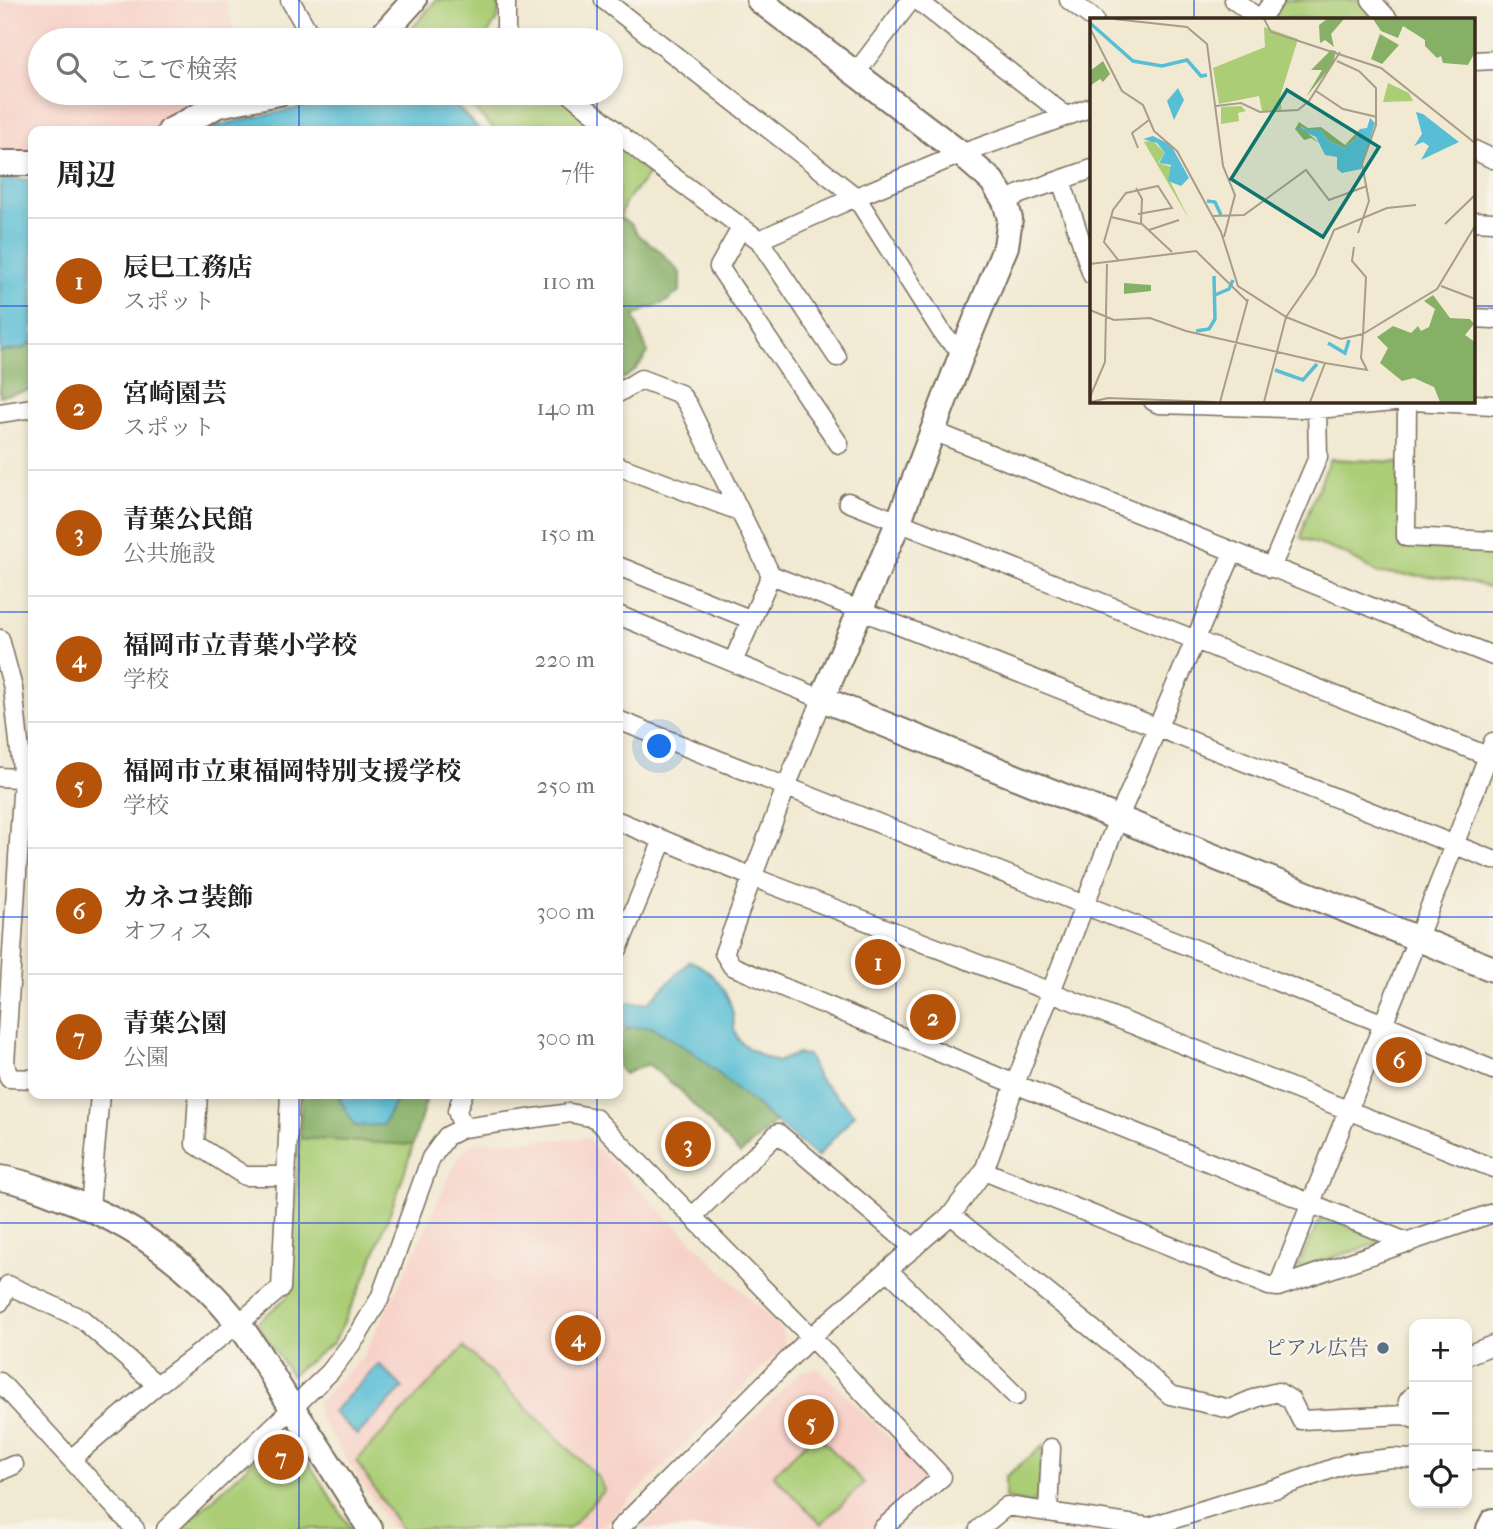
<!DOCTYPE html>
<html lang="ja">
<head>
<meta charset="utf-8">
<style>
  :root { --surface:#fff; --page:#f6f6f6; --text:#222; --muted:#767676; --line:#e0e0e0; --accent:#b45309 }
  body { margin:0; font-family:"IM FELL French Canon","Noto Serif JP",serif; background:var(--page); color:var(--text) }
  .controls { position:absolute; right:21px; bottom:21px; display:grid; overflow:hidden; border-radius:14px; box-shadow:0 4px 10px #0003 }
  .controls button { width:63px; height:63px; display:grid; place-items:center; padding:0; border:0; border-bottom:2px solid var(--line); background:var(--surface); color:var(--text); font:35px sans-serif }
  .you { position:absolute; left:660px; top:747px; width:24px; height:24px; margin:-18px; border:5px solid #fff; border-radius:50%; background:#1a73e8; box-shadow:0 0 0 10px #1a73e833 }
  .badge { display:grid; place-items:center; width:46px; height:46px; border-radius:50%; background:var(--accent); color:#fff; font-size:23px; font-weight:700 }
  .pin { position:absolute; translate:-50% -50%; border:4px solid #fff; box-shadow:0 2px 7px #0006 }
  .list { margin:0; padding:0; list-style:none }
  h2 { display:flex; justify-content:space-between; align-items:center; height:91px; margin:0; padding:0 28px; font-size:30px }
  h2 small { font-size:23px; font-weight:400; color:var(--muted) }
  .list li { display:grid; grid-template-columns:46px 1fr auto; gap:21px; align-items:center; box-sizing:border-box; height:126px; padding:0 28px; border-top:2px solid var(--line) }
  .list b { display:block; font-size:26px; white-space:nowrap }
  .list p { margin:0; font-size:23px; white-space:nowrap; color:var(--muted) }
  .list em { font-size:23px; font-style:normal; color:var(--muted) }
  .icon { flex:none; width:38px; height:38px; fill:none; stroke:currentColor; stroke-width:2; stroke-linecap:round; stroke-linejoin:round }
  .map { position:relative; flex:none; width:1493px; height:1529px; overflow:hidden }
  .search { position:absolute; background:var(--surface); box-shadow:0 4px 10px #0003; left:28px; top:28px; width:595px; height:77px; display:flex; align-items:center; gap:18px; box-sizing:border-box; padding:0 24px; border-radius:38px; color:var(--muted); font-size:26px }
  .panel { position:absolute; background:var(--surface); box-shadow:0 4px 10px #0003; left:28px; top:126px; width:595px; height:973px; border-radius:14px }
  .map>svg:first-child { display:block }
  .built { fill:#f7d1c8 }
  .green { fill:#aacd76; stroke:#727c4a; stroke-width:2 }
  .forest { fill:#87b067; stroke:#616d42; stroke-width:2 }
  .water { fill:#58bed5; stroke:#4a747a; stroke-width:2 }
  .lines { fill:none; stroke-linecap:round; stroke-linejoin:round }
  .street-casing { stroke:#7b6d5d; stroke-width:21 }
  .secondary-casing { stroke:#7b6d5d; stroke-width:28 }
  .street { stroke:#fff; stroke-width:18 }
  .secondary { stroke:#fff; stroke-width:24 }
  .grid { fill:none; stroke:#1d4ed8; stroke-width:2; stroke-opacity:0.55 }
  .service-dot { fill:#5c6f8a; stroke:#f7f3e8; stroke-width:2.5 }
  .labels { text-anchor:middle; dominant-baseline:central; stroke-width:5; stroke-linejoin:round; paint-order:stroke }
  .service-label { font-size:21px; fill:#4e5e75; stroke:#f7f3e8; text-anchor:end }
  .inset-river { fill:none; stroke:#58bed5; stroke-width:3.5 }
  .inset-road { fill:none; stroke:#a89d89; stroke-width:2 }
  .view { fill:#0f766e; fill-opacity:0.15; stroke:#0f766e; stroke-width:3.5 }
  .inset-edge { fill:none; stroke:#3b2a1e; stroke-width:3.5 }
</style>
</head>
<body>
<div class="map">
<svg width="1493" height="1529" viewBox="0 0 1493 1529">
  <rect width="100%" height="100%" fill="#f7f3e8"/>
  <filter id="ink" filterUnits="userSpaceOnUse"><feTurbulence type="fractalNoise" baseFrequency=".0143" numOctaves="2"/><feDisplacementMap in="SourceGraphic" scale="14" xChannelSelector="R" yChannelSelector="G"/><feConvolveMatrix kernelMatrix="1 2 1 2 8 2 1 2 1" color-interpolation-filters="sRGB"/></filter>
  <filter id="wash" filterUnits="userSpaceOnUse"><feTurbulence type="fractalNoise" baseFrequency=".00686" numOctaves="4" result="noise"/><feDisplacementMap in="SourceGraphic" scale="28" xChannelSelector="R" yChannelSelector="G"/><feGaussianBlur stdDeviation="1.57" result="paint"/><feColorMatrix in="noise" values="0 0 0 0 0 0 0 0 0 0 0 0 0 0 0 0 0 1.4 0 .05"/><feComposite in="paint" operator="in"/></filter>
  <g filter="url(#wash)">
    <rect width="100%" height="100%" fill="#f1e9d1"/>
    <path class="built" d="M0,0H224L237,36L248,31L255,40H40V93H230L207,97L146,131H33V155L0,156Z
      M587,1138L782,1330L785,1346L600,1529H392L318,1415L317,1403L362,1358L397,1289L459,1156L473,1143Z
      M818,1368L925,1473L924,1481L872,1529H641L800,1372Z"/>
    <path class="green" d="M436,0H499L498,18L488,33L496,40H406L404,38Z
      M1284,0H1363L1381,19H1269Z
      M458,93H560L607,131H496Z
      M618,140L653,169L625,202L620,218L618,220Z
      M1330,459L1399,462L1400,547L1493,551V588L1452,578L1378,573L1343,553L1301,538L1305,521Z
      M300,1138L413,1145L400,1186L366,1276L334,1342L291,1375L257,1323L288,1296Z
      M1323,1214L1382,1242L1296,1269Z
      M464,1347L599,1478L604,1490L569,1529H401L356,1461Z
      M287,1429L351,1529H181Z
      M816,1433L864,1483L821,1524L773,1475Z
      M1044,1445L1038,1498L1031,1504L1005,1498V1477Z"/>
    <path class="forest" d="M620,218L631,224L638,235L659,250L680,273V291L664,303L648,308L634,317L648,353C640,365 632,376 618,380V220Z
      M33,340V390L0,396V352L24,348Z
      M639,1020L739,1075L776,1122L740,1154L680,1090L648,1064L624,1074L618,1067V1036Z
      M301,1094H339V1098L383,1125L399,1094H428L413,1145L300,1138Z"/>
    <path class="water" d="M345,93H443L481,131H208L219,125L321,103Z
      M0,178L33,180V340L25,348L0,352Z
      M690,961C712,969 729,992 733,1014C734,1023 733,1033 739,1040C749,1051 764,1057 777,1062L797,1054L808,1055L818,1078L855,1114L817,1157L694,1053L652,1027L626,1028L618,1025V1003H648Z
      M339,1094H399L383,1125L355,1126L339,1098Z
      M379,1364L403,1388L357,1435L333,1412Z"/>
  </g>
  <g filter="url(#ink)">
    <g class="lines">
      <defs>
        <path id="street" d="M290,0L313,40
          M604,0L856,197L945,337L963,351
          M917,0L1066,116
          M1069,0L1094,19
          M1234,0L1259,19
          M1371,0L1388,19
          M1260,19L1274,0
          M506,40V0
          M1474,61L1493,60
          M855,74L911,0
          M569,93L616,131
          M618,133L653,162L759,240L856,197L961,154L1092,107
          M1474,150L1493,159
          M1061,180L1092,275
          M1005,201L1020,194L1092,169
          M1474,221L1493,222
          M741,228L719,267L839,444
          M759,240L837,357
          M1474,318L1493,319
          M618,393L641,379L680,394L688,405L771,575L733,662
          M1153,401L1159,404L1317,409L1405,401
          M1407,401L1406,537L1493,541
          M1412,401L1493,405
          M0,413L33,408
          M933,431L1493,656
          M618,466L739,511
          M848,502L1493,758
          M618,566L752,620
          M1271,568L1318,457L1317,409
          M771,575L1493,860
          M618,615L822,699L786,787L724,953L732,966L1015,1084L1409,1243
          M0,639L13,688L23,778L5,1064L9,1078L33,1079
          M618,720L1384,1024L1493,1070
          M0,777L33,779
          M618,821L752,877L1051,992L1493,1168
          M618,949L663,840
          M198,1094L195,1144L245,1176H286
          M463,1128L457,1111L463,1094
          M984,1171L1269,1286L1278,1287L1493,1213
          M90,1207L100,1094
          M951,1215L1136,1364L1170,1395L1230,1409L1258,1397L1278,1392L1291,1400L1301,1420L1404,1415L1414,1419
          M692,1217L778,1133L914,1248
          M888,1270L1016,1396
          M1278,1287C1348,1105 1426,926 1493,742
          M0,1302L8,1285L82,1319L157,1385L238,1324L281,1288L290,1094
          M1467,1355L1493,1345
          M0,1382L135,1529
          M1411,1418L1408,1401L1414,1394
          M71,1459L157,1385
          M1467,1460H1493
          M0,1471L14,1465
          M1048,1512L1051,1448
          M166,1529L330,1372L358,1335L380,1298L431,1158L447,1136L463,1128L570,1113L595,1118L811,1337L942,1477L882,1529
          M619,1529L811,1337L951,1215L984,1171L1015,1084L1118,819L1233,552
          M979,1529L1007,1506L1149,1527L1244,1497L1278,1488L1348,1463L1392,1458L1414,1459"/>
        <path id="secondary" d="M759,0L961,154L992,181L1005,201L1010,219L1006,246L963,351L898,523L822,699L1493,969
          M378,40L414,0
          M170,131L218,105L279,93
          M0,163H33
          M0,1178C21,1181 41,1189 61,1197C131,1222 190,1264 237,1322C257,1347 272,1376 289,1403C317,1444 344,1486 370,1529
          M1489,1529L1493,1521"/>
      </defs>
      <use href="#street" class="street-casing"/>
      <use href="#secondary" class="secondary-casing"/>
      <use href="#street" class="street"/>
      <use href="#secondary" class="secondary"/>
    </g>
  </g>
  <path class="grid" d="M299,0V40M597,0V40M896,0V1529M1194,0V19M299,93V131M597,93V131M0,306H33M618,306H1092M1474,306H1493M1194,401V1529M0,612H33M618,612H1493M0,917H33M618,917H1493M299,1094V1529M597,1094V1529M0,1223H1493"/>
  <circle class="service-dot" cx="1383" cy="1348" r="7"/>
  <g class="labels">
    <g class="service-label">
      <text x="1369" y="1348">ピアル広告</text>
    </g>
  </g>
  <g transform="translate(1090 18)">
    <rect width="385" height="385" fill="#f1e9d1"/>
    <path d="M174,9L208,21L190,79L192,93H172L169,78L129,86L123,50L175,29ZM298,65L319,75L323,83L293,84ZM151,88L156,93L148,95L149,103L131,106V89ZM62,122L75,135L68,145L82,149L80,163L99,201L54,124Z" fill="#aacd76"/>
    <path d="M237,1H254L241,16L244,29L235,22L230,25L229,7ZM283,1H385L384,36L378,47L353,45L351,38L347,40L335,28V22L313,8L308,20L291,13ZM290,16L309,27L292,46L281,41ZM241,32L246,33L243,46L216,79L232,52H221ZM13,43L20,56L13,64L10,61L0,68V53ZM209,104L218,110L231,109L255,127L270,111L266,121L254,130L237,122L231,112H217L210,108L229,125L221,120L214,122L205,111ZM34,265L61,267V273L34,276ZM343,277L360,300L380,301L384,306L375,317L385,324V384H350L344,369L324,360L312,363L290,345L298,330L287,319L303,308L321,315L328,308L331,313L339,309L345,291L334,283Z" fill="#87b067"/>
    <path d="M88,70L94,82L84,102L77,83ZM326,94L333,96L369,124L331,142L339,128L333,124L324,128L332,116ZM280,100L285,105L271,151L252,155L247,151V139L235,137L226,119L207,110L231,112L237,122L254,130L266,121L270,111L277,110ZM63,118L81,127L99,160L91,168L78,163L81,147L69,145L75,135L67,125L53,121Z" fill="#58bed5"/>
    <path class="inset-river" d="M0,5L43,43L72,48L97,42L111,58L117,57M117,183L125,184L131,197M125,277L139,271L143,262M106,313L119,311L125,301L124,258M238,325L255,335L259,322M185,352L213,362L227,346"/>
    <path class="inset-road" d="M24,1L97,9L117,26L133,148L145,177L134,219M174,1L181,14L291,50L385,125M0,10L32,73L53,87L64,113L87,133L131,214L148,268L196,299L174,384M247,43L269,53L286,70V107L272,146L279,183L268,215M226,73L253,91L287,99M126,88L151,85L170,94L208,92L219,83L250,34M48,130L42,115L59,102M46,170L52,181L51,205L82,234M123,198L154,197L216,152L239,182L277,168M21,199L51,206M355,206L385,177M59,212L89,202M264,229L262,243L276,259L273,316L251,321L196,299L225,257L244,212L297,190L326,187M29,243L14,224L23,192L36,175L68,168L82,190L48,196M0,246L106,233L157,283M351,268L385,281M0,292L24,302L60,300L96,313L235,345M0,379L15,344L17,246M1,384L18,380L125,384M130,384L158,281M220,384L235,345L277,352L271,340L273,316L347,271L385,208"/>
    <path class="view" d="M197,72L289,129L233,219L141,161Z"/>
    <rect width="385" height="385" class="inset-edge"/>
  </g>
</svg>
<div class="controls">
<button>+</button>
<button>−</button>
<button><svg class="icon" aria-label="locate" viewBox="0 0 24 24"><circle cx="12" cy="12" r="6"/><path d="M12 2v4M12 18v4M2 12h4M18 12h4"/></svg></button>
</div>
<div class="you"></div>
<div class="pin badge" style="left:878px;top:962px">1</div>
<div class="pin badge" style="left:933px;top:1017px">2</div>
<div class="pin badge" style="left:688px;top:1144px">3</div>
<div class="pin badge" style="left:578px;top:1338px">4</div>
<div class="pin badge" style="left:811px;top:1422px">5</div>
<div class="pin badge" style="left:1399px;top:1060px">6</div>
<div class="pin badge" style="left:281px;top:1457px">7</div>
<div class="search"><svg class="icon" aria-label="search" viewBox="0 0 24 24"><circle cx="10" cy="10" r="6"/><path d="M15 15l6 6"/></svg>ここで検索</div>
<section class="panel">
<h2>周辺<small>7件</small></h2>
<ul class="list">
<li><span class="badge">1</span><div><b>辰巳工務店</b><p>スポット</p></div><em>110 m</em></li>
<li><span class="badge">2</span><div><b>宮崎園芸</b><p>スポット</p></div><em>140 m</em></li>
<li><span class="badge">3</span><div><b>青葉公民館</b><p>公共施設</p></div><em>150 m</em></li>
<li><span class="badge">4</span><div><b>福岡市立青葉小学校</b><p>学校</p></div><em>220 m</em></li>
<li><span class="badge">5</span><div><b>福岡市立東福岡特別支援学校</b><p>学校</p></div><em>250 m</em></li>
<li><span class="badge">6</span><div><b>カネコ装飾</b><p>オフィス</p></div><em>300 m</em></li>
<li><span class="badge">7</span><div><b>青葉公園</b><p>公園</p></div><em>300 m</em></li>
</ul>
</section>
</div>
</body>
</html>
